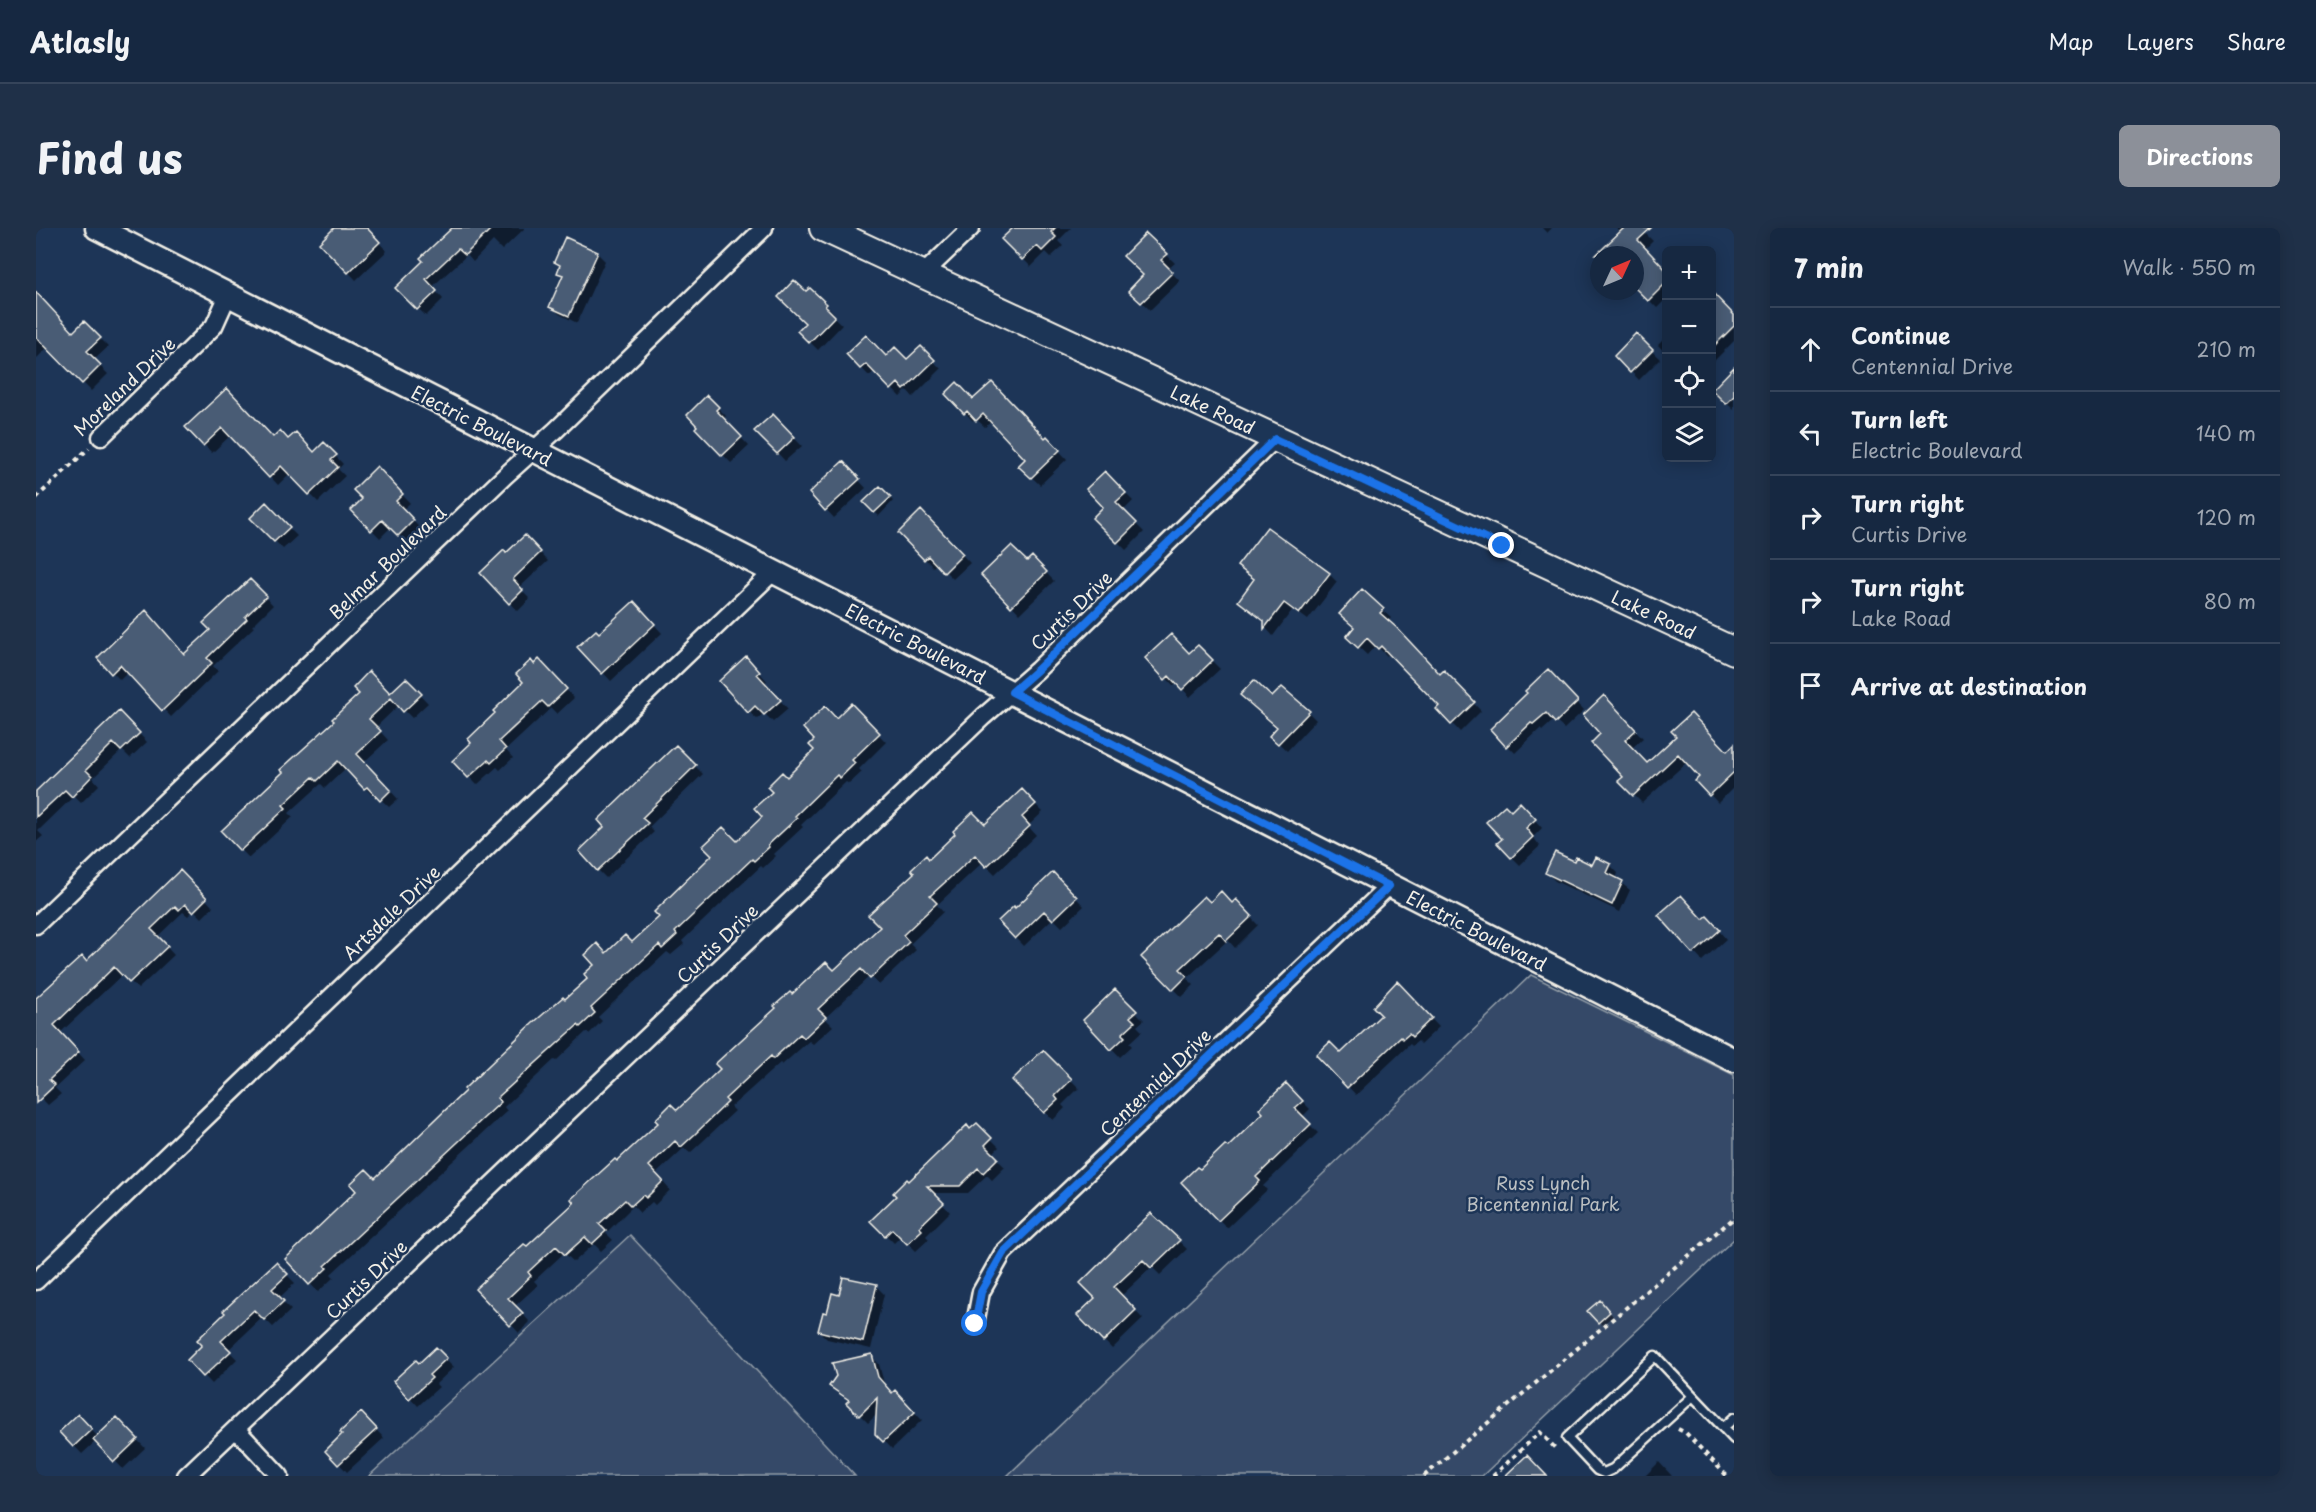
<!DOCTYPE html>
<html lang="en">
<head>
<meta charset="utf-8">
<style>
  :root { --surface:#162841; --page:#1f3048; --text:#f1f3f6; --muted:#9ea6b1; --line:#35445a; --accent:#8c9099 }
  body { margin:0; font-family:"Playpen Sans",sans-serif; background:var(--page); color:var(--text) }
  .controls { position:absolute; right:18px; top:18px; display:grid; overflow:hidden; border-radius:9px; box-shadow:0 3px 15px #0003 }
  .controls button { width:54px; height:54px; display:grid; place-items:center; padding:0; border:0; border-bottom:2px solid var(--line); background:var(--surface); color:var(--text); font:30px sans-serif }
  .compass { position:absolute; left:1554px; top:18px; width:54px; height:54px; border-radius:50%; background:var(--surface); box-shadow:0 3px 15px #0003; rotate:46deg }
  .stop { position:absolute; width:18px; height:18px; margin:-14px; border:4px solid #1a73e8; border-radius:50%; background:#fff }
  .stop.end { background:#1a73e8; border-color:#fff; box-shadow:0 2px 6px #0008 }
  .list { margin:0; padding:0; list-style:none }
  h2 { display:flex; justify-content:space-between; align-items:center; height:78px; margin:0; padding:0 24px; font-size:26px }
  h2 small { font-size:20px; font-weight:400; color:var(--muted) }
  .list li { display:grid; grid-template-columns:39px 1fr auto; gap:18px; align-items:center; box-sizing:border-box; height:84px; padding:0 24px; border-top:2px solid var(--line) }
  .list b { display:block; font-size:22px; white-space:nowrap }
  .list p { margin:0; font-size:20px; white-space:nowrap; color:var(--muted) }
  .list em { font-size:20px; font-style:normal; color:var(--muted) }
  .icon { flex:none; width:33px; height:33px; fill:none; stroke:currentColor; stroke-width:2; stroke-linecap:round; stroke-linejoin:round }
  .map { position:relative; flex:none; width:1698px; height:1248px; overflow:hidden; border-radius:9px }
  header { display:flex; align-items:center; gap:36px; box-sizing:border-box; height:84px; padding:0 30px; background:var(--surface); border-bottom:2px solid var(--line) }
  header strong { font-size:28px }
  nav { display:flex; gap:33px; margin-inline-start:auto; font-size:21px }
  .intro { display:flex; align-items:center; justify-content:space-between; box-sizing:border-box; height:144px; padding:0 36px }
  h1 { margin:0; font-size:42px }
  .button { padding:15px 27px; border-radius:9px; background:var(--accent); color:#fff; font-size:21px; font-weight:700 }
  main { display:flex; gap:36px; padding:0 36px }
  aside { flex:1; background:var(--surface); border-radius:9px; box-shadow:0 3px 15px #0003 }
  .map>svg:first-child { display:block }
  .green { fill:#354a67; stroke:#949ea8; stroke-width:1.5 }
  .shadow { fill:#0007 }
  .building { fill:#485b74; stroke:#f4f1e8; stroke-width:1.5 }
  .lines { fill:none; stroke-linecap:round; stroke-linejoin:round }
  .lane-casing { stroke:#f4f1e8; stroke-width:13 }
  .street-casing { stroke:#f4f1e8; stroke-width:21 }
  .secondary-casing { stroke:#f4f1e8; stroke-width:27 }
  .primary-casing { stroke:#f4f1e8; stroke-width:30 }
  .path { stroke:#f4f1e8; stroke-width:4; stroke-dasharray:4.5 4.5; stroke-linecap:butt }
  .lane { stroke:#1d3557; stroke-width:8 }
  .street { stroke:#1d3557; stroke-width:16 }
  .secondary { stroke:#1d3557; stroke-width:22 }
  .primary { stroke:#1d3557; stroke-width:26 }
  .route { stroke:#1a73e8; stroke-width:8 }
  .labels { text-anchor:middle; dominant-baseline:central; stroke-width:5; stroke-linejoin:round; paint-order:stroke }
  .street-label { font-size:18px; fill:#f4f1e8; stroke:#1d3557 }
  .park-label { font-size:18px; fill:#bbbfc1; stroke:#1d3557 }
</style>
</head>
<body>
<header>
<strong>Atlasly</strong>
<nav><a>Map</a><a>Layers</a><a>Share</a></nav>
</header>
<div class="intro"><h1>Find us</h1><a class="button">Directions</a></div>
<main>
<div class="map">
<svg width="1698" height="1248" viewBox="0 0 1698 1248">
  <rect width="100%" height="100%" fill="#1d3557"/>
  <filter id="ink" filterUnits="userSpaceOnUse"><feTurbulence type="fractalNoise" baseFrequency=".0167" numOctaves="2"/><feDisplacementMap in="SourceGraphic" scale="12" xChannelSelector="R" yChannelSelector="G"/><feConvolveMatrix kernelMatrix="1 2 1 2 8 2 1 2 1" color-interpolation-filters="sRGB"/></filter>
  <g filter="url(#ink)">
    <path class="green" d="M1495,747L1698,847V1011L1446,1248H971Z
      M594,1007L819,1248H333Z"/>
    <path class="shadow" d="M312,0H329L351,23L320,52L285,15Z
      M414,0H489L466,22L457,13L437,34L431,27L396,59L407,71L390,88L361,60L389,33Z
      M978,0H1035L1022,13L1027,18L1015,29L1010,24L995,39L968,11Z
      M1506,0H1516L1511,5Z
      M1580,0H1604L1617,13L1609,21L1630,44V71L1621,80L1599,58V27H1569L1585,5Z
      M1110,7L1139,35L1132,41L1144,53L1114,82L1094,63L1109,47Z
      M561,25L569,33L541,95L523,86L515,78L528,49L523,44L525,38L520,33Z
      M774,62L798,85L796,87L806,97L782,122L763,103L771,95L770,66Z
      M1676,66L1698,89V113L1676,135Z
      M0,74L37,106L48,95L72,119L58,132L72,146L55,163L12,119L1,130L0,129Z
      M1600,108L1624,131L1603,152L1580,128Z
      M1630,109V126L1622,117Z
      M885,120L905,141L877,169L871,162L864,169L839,143L833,148L812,126L871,133Z
      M1698,142V182L1677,162Z
      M191,162L237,211L253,213L278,226L288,216L307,236L302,241L309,248L282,274L254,245L242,257L195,207L176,225L151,199Z
      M911,166L937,173L1009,212L1011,210L1031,231L1004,257L984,238L991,231L956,193L949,199L939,190L937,193Z
      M671,169L690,188L687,191L713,218L695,235L661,200Z
      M737,188L766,218L749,233L721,203Z
      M807,235L830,260L798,290L775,265Z
      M341,241L374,275L366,282L385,301L371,315L355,299L344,310L317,282L328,271Z
      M1069,245L1097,273L1087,283L1108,304L1090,322L1058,290L1070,279Z
      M844,260L857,273L843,288L829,274Z
      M230,277L261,308L247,321L216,290Z
      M885,284L934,335L917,351L901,335L897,339L864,305Z
      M489,309L512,333L483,360L494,371L482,383L446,345Z
      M996,330L1018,353L984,386L947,347L991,335Z
      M1203,338L1293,346L1301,354L1272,392L1257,381L1237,408L1230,400V395L1204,373L1219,352Z
      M214,353L237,377L216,398L218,399L177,438L182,443L135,489L92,444L84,452L63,430L149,427L176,402Z
      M1326,363L1355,390L1352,393L1404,448L1408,444L1445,483L1424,504L1402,481L1405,478L1354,424L1351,428L1340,417L1331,427L1312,409L1320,400Z
      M598,375L626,405L575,453L543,419L563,407Z
      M1162,419L1184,441L1154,469L1141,455L1138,458L1111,430L1153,427Z
      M503,433L538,470L521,486L515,480L470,522L477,530L464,542L461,539L441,557L418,533L438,515L489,454L498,438Z
      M718,438L731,453L728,455L752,481L737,494L728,485L721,491L713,484Z
      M1512,444L1548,482L1528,501L1518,492L1506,503L1504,501L1479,525L1456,501L1493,465Z
      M370,452L392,475L376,490L363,477L340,499L352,512L328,534L362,571L353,579L339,566L337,568L310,540L289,560L285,556L253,585L257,589L213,630L187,603Z
      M1568,469L1607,510L1596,520L1611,536L1642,508L1691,525L1698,518V559L1682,575L1661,553L1665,549L1651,534L1606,575L1584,553L1589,549L1566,506Z
      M1236,471L1272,484L1280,492L1251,523L1235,508L1242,499Z
      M815,478L850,514L823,541L826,544L813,556L810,554L765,597L767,599L738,626L740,628L727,640L725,638L646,713L648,716L635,727L631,724L562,789L566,793L553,806L550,804L520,833L518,832L468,879L471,883L295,1046L298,1049L282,1064L251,1031L339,952L554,751L571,727L596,716L728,589L751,551L780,523L801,492Z
      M83,485L111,514L94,530L86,522L57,550L63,557L45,575L38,568L2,603L7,608L0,614V565Z
      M640,519L667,546L613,599L618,604L570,650L562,642L570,599Z
      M986,563L1007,584L992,598L1000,607L959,646L947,634L901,677L907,684L874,716L880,722L843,757L834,748L789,790L797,798L777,816L773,813L746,837L744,835L695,879L699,883L666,914L654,925L648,920L620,946L634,962L619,977L616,974L604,985L597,978L570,1005L577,1012L565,1023L558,1016L538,1034L528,1025L498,1053L502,1057L479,1078L494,1094L483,1105L442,1061L491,1020L581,935L641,884L686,841L756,768L798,744L846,699L893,633L949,598Z
      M1492,584L1506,600L1497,609L1504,618L1484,637L1463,616L1468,611L1475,585Z
      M1539,635L1557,639L1574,637L1582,645L1580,651L1594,662L1584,684L1519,653L1511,645Z
      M144,644L177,679L166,690L158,682L152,688L147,684L121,709L138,727L102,761L87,746L24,805L49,832L19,860L25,866L12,877L1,866L0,867V772L51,735Z
      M1017,646L1048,678L1026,699L1017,690L988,718L964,693L979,682Z
      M1200,674L1222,697L1199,720L1192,712L1151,750L1158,757L1146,769L1107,729L1174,676L1196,677Z
      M1624,688L1668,693L1679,698L1690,711L1666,733Z
      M1361,755L1403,799L1385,816L1382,813L1376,818L1374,816L1320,867L1282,827H1305L1347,787Z
      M1079,763L1108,792L1101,798L1106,803L1093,815L1096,818L1084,829L1049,792Z
      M1007,824L1043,860L1026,877L1029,880L1017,892L978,852Z
      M1250,857L1274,881L1266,889L1282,905L1227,958L1231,962L1191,1000L1147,954L1192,921L1229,886Z
      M941,897L963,919L956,926L969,939L956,952L951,947L932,965H896L914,984L890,1008L893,1011L880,1023L865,1008L858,1015L836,993L873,955Z
      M1115,987L1151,1021L1124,1047L1116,1039L1085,1068L1107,1091L1076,1121L1043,1087L1061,1070Z
      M240,1036L259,1055L243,1070L255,1082L237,1099L227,1089L192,1122L201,1131L176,1156L153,1132Z
      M840,1058L848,1066L835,1121L791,1111L783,1103L804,1068Z
      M1564,1074L1577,1088L1566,1097L1554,1083Z
      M400,1121L418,1139L400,1156L403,1159L382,1178L359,1153L383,1137Z
      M835,1128L843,1136L849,1159L857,1167L859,1164L886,1192L856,1221L841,1205L842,1185L832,1195L812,1175L814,1173L795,1158Z
      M325,1186L348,1210L311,1244L291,1223Z
      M42,1188L62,1209L81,1191L109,1220L87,1241L60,1213L46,1226L25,1204Z
      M1623,1234L1636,1248H1609Z"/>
    <path class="building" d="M298,0H331L344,14L312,45L283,15Z
      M416,0H456L429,27L422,21L390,51L401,63L381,82L359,60L387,33L384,30Z
      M977,0H1019L1015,4L1020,9L1006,23L1001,18L986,32L965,11Z
      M1588,0H1615L1602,12L1630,42V55L1612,73L1599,60V27H1560Z
      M1110,5L1132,26L1125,32L1137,44L1105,75L1092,63L1107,47L1087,28Z
      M529,9L562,24L533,88L513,79L527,47L521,45L524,37L518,34Z
      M758,52L770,63L774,60L791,76L789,78L799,88L773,115L761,103L769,95L742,69Z
      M0,64L37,104L48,93L65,110L51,123L65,137L46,156L0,109Z
      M1676,64L1698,87V98L1676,120Z
      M1600,105L1617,122L1594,145L1578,128Z
      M830,107L850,128L859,119L871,131L885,118L899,132L868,162L862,155L855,162L830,136L824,141L810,126Z
      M1698,139V168L1690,176L1676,162Z
      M921,154L937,171L956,154L1009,210L1011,208L1024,222L995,250L982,238L989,231L947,186L940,193L931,183L928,186L909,166Z
      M191,160L237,209L244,202L252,211L260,204L278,224L288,214L301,227L295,232L302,239L273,267L245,238L233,250L186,200L167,218L149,199Z
      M671,167L683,179L680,182L706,209L686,228L659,200L661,198L651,187Z
      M737,186L759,209L741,226L718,203Z
      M807,233L824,251L789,283L773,265Z
      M341,238L367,266L360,273L378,292L362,308L346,292L335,303L315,282L326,271L317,262Z
      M1069,243L1090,265L1080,274L1101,295L1081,315L1056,290L1067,279L1050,261Z
      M844,258L855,269L838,285L827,274Z
      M230,274L254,299L238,314L214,290Z
      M885,282L927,326L908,345L892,328L888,332L862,305Z
      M1231,299L1294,345L1263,386L1248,375L1228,401V393L1202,373L1218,351L1201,338Z
      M489,307L505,324L477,351L487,362L473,376L444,345L468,322L470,325Z
      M975,318L991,333L996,328L1011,344L975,379L945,347Z
      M214,351L231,368L209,389L211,391L171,430L176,435L126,483L84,437L75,446L61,430L110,382L148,426L174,402L167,395Z
      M1326,361L1348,381L1344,385L1361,400L1404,446L1408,442L1439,474L1415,497L1400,481L1403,478L1345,418L1342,421L1331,410L1322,420L1310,409L1318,399L1303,386Z
      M598,373L619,396L566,446L541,419L560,402L563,405Z
      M1135,406L1153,425L1162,417L1177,432L1146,462L1133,448L1129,452L1109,430Z
      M710,428L724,444L721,446L745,472L728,487L719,478L712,485L683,453Z
      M503,431L531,461L512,479L506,473L463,513L470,521L455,535L452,532L432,550L416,533L435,515L432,511L459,485L457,483L487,454L480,446L495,432L498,436Z
      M1512,441L1542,473L1519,495L1510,485L1497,496L1495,495L1470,519L1454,501L1491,465L1489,463Z
      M333,443L354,465L370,450L386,466L367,484L355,470L333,491L345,503L321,526L355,562L344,573L331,559L328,561L302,533L281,553L277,549L247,577L250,580L204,623L185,603L247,544L244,542L298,493L296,491L323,466L317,460Z
      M1218,452L1236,469L1246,459L1274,483L1242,516L1233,508L1241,499L1204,467Z
      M1568,467L1600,502L1589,512L1611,535L1640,508L1635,503L1655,485L1691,523L1698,516V544L1673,568L1659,553L1663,549L1642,526L1597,568L1582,553L1587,549L1555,515L1564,506L1547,487Z
      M815,475L844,505L816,532L819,535L804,550L801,547L759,588L761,590L732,617L733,619L718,633L716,631L639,704L641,707L626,721L623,717L555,780L559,785L544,799L542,797L461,870L465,874L289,1038L291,1040L273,1057L249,1031L320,963L314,956L330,941L339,950L429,863L428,861L497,795L527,769L529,771L551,751L548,746L558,737L549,727L561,715L570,725L589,707L596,714L623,689L618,684L676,627L667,618L687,599L701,613L726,589L718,580L736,564L731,559L746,544L751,549L778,522L773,517L778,512L767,500L789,478L800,490Z
      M83,483L104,505L85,523L77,515L50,542L56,548L36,569L29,562L0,589V563Z
      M640,517L660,537L606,590L612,595L561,643L543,623L568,599L562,592Z
      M986,561L1000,576L986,589L994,598L950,639L939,627L894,668L901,675L867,707L873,714L834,751L825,741L782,781L790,789L768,810L764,806L737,831L735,828L689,871L692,874L658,907L645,919L639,913L613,938L627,953L610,970L607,967L595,978L589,972L563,996L570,1003L556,1016L549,1009L529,1027L520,1018L492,1044L495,1048L472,1070L487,1085L474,1098L439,1061L488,1016L491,1018L538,975L535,971L579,931L581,933L622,895L619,892L635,876L641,882L684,841L679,836L740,780L738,778L754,764L756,766L790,734L798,742L844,699L832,687L878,645L875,641L890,627L893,631L919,606L917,603L937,584L949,596Z
      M1484,574L1500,591L1490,600L1497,609L1475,630L1461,615L1466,611L1450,594L1469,577L1475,583Z
      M1519,624L1538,633L1540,629L1556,637L1560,629L1575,636L1571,645L1587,653L1576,677L1509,645Z
      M144,642L171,670L157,684L149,676L143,682L139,678L115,701L132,718L93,755L78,739L18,797L43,824L13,852L19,857L0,875V770L46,728L50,733Z
      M1017,644L1041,669L1017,692L1008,683L979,711L962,693L978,678L979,680Z
      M1185,663L1196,675L1200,671L1216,688L1190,713L1183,705L1144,741L1151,748L1137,762L1105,729L1168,668L1174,674Z
      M1645,667L1667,691L1671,688L1684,702L1657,726L1622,687Z
      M1361,753L1396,790L1376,809L1373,806L1367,811L1365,809L1311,860L1280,827L1294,814L1305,825L1345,787L1337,779Z
      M1079,761L1101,783L1094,789L1099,794L1086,806L1089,809L1075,822L1047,792Z
      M1007,822L1036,851L1019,868L1022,872L1008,885L976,852Z
      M1250,855L1267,873L1259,880L1275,896L1220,949L1224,953L1182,993L1145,954L1161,939L1164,941L1189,917L1192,919L1227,885L1223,881Z
      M941,895L956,910L949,917L962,930L947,945L942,940L924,958H891L908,975L883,999L886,1002L871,1016L856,1001L849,1008L834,993L860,968L857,965L871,951L873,953L931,897L934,901Z
      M1115,985L1144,1012L1115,1040L1107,1032L1078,1059L1100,1082L1067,1114L1041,1087L1059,1070L1044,1055Z
      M240,1034L252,1046L236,1061L248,1073L228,1092L218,1082L185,1113L195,1123L167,1149L151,1132L166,1117L161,1112L189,1085L187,1083Z
      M807,1049L841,1056L827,1114L782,1103L787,1084L791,1085L796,1065L803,1067Z
      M1564,1072L1574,1084L1562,1095L1551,1083Z
      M400,1119L411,1130L393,1147L396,1150L373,1171L357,1153L380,1132L383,1135Z
      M836,1126L842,1149L856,1165L859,1162L879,1184L847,1214L839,1206L841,1170L823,1188L810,1175L813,1172L793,1158L800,1148L796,1135Z
      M325,1184L341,1201L302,1237L289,1223L306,1206L304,1204Z
      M42,1186L56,1201L37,1219L23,1204Z
      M81,1189L102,1211L78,1234L57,1212Z
      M1491,1227L1511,1248H1469Z"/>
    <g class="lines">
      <defs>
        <path id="lane" d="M1657,1168L1577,1241L1568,1245L1561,1242L1531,1210L1619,1128L1698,1211
          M1687,1200L1698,1190"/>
        <path id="street" d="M886,47L935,0
          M65,209L178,98L192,67
          M0,697L470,247L520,202L728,0
          M0,1053L737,344
          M939,1096L945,1064L967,1025L1353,658
          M200,1201L244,1248
          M150,1248L947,489L1001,442L1239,211"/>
        <path id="secondary" d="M61,0L1698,832"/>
        <path id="primary" d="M787,0L1698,423"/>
      </defs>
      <use href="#lane" class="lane-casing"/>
      <use href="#street" class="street-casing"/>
      <use href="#secondary" class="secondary-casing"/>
      <use href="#primary" class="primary-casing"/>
      <path class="path" d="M0,270L53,220
        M1642,1201L1650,1205L1691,1248
        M1388,1248L1698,990
        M1457,1248L1504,1204L1521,1222"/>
      <use href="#lane" class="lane"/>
      <use href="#street" class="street"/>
      <use href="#secondary" class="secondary"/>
      <use href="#primary" class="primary"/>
    </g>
  </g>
  <g class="lines" filter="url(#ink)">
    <path class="route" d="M939,1096L945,1064L967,1025L1353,658L976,464L1001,442L1239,211L1466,318"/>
  </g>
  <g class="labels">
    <g class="street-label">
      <text transform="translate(88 158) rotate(-44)">Moreland Drive</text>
      <text transform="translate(1177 181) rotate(25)">Lake Road</text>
      <text transform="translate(446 197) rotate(27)">Electric Boulevard</text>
      <text transform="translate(351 334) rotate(-44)">Belmar Boulevard</text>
      <text transform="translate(1035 382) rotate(-44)">Curtis Drive</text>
      <text transform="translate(1618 386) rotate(25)">Lake Road</text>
      <text transform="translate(880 415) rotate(27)">Electric Boulevard</text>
      <text transform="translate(355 684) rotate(-44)">Artsdale Drive</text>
      <text transform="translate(1441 702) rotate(27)">Electric Boulevard</text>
      <text transform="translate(681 715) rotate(-44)">Curtis Drive</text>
      <text transform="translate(1119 854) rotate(-44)">Centennial Drive</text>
      <text transform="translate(330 1051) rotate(-44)">Curtis Drive</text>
    </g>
    <g class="park-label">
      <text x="1507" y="954">Russ Lynch<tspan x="1507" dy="21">Bicentennial Park</tspan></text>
    </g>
  </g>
</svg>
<div class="controls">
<button>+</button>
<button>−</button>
<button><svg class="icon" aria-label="locate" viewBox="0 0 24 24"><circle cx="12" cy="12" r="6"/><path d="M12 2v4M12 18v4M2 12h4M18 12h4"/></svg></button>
<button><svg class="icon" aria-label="layers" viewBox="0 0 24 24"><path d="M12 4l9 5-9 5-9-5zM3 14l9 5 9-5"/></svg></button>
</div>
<svg class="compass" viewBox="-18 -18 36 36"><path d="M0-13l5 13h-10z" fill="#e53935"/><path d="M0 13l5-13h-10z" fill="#9ea6b1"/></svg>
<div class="stop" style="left:939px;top:1096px"></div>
<div class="stop end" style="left:1466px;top:318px"></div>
</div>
<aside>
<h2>7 min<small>Walk · 550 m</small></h2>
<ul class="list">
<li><svg class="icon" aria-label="ahead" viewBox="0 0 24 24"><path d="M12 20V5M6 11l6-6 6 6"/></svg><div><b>Continue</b><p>Centennial Drive</p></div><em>210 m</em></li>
<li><svg class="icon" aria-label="left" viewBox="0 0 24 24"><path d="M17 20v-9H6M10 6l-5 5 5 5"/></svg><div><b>Turn left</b><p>Electric Boulevard</p></div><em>140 m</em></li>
<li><svg class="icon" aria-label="right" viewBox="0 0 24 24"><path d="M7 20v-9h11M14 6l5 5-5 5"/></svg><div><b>Turn right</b><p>Curtis Drive</p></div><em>120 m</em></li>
<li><svg class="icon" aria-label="right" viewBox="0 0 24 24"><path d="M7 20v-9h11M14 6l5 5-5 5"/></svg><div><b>Turn right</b><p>Lake Road</p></div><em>80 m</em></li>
<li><svg class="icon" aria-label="arrive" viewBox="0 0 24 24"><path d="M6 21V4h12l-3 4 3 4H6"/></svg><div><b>Arrive at destination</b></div></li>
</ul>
</aside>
</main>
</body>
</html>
